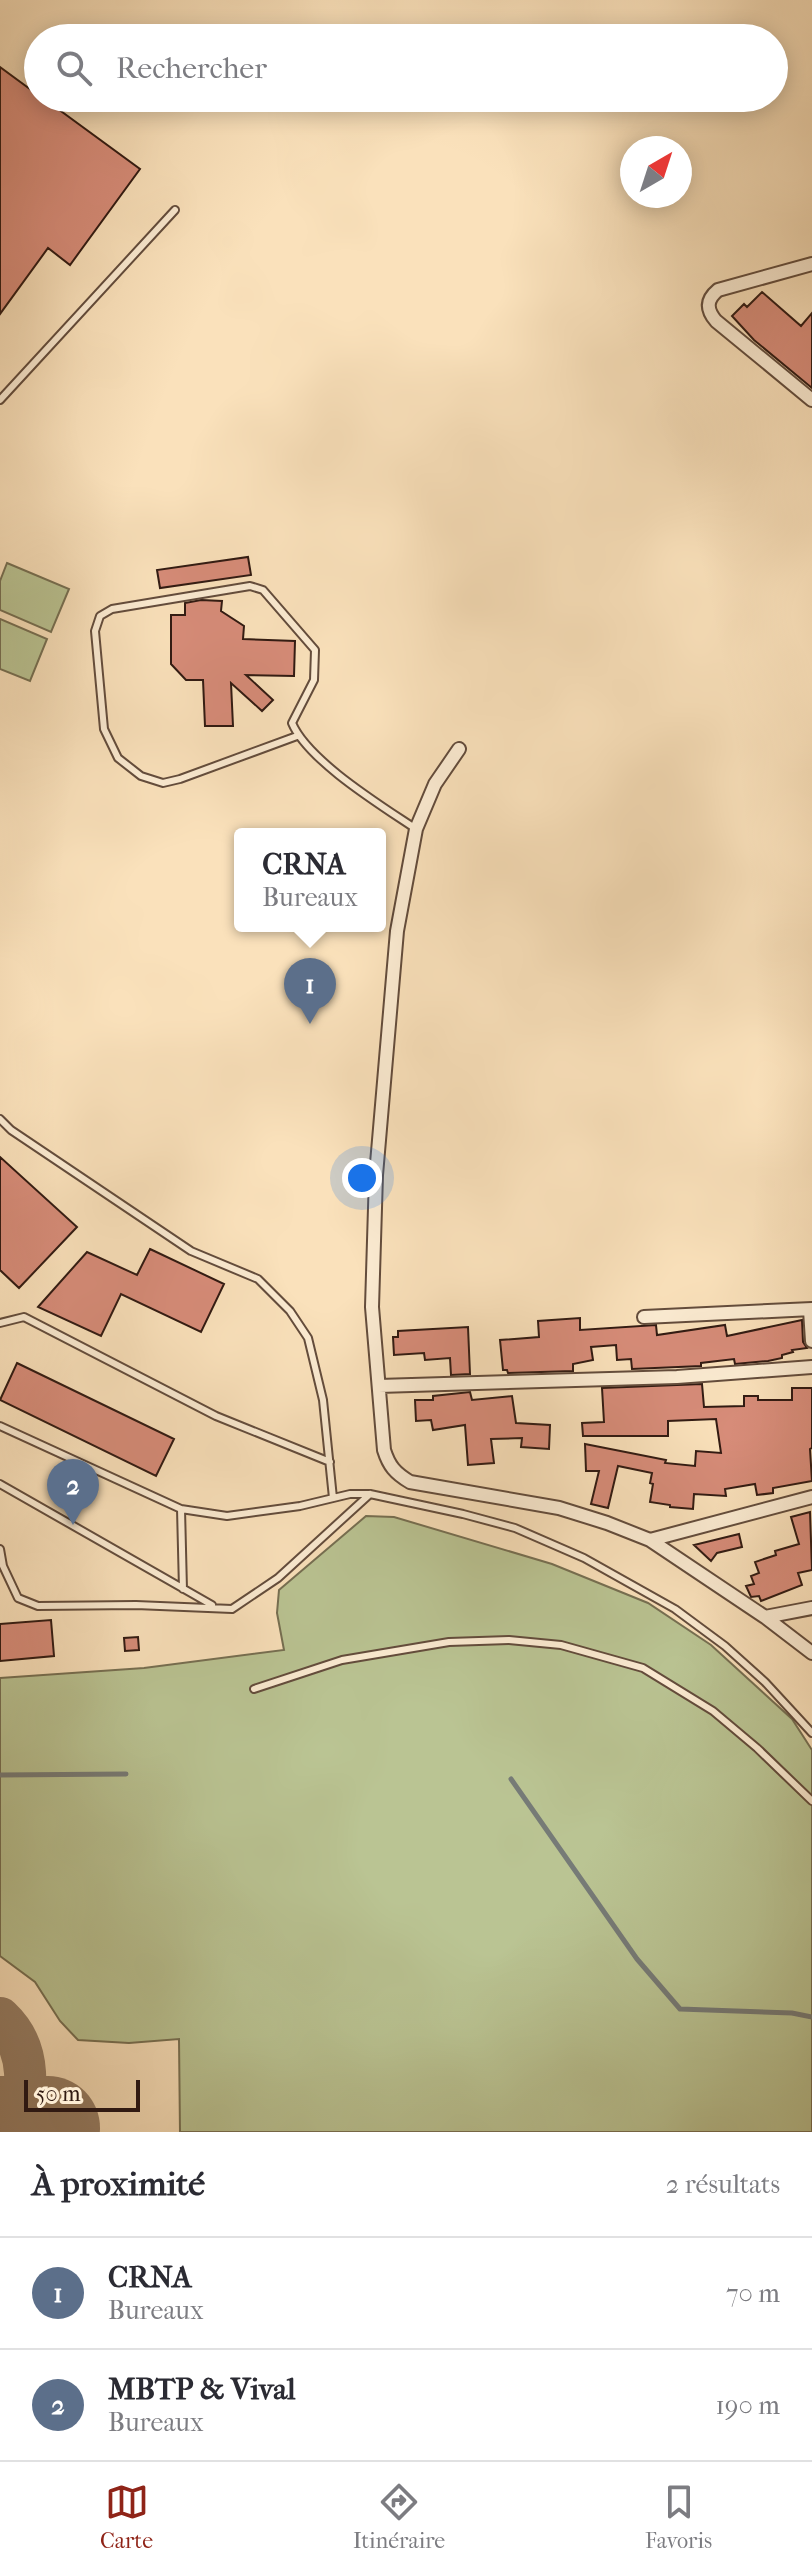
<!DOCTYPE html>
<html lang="fr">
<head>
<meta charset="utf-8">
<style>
  :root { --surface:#fff; --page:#f2f2f3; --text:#2b2b33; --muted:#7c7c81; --line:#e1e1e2; --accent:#8f2418 }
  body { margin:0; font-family:"IM FELL French Canon",serif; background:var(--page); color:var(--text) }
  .compass { position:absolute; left:620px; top:136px; width:72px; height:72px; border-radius:50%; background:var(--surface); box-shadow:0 4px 20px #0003; rotate:39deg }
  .scale { position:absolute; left:24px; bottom:20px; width:116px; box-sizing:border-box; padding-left:8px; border:4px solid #311a12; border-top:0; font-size:22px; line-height:28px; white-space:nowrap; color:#311a12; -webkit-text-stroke:6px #fcecd3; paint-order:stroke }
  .you { position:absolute; left:362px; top:1178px; width:28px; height:28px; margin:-20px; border:6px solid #fff; border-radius:50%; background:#1a73e8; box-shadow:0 0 0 12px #1a73e833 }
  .badge { display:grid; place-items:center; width:52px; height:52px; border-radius:50%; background:var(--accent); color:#fff; font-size:26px; font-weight:700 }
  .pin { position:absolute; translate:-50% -66px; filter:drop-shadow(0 2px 4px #0008) }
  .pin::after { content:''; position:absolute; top:42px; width:28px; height:24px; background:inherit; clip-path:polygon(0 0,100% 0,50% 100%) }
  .popup { position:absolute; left:234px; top:828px; width:152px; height:104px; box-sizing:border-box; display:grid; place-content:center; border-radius:8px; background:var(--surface); filter:drop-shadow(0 2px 6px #0005); font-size:26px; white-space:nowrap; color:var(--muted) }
  .popup b { font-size:30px; color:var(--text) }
  .popup::after { content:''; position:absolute; left:50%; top:100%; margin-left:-16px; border:16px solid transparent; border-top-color:var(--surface) }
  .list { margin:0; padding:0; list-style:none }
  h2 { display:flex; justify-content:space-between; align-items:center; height:104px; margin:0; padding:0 32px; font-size:34px }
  h2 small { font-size:26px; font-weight:400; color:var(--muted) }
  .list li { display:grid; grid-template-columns:52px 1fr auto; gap:24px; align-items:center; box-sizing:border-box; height:112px; padding:0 32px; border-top:2px solid var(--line) }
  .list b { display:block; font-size:30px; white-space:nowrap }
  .list p { margin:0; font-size:26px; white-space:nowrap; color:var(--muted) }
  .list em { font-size:26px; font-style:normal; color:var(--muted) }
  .icon { flex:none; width:44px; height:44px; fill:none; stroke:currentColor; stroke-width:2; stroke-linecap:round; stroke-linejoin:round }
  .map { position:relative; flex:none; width:812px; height:2132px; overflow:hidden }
  .search { position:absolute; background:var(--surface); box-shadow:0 4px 20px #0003; left:24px; right:24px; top:24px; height:88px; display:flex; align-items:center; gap:20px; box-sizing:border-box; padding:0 28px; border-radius:44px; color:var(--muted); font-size:30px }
  .sheet { height:328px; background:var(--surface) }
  nav { display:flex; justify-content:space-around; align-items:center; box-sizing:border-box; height:112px; border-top:2px solid var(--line); background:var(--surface); font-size:22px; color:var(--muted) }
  nav a { display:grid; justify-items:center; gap:4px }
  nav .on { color:var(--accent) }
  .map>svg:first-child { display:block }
  .green { fill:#bac493; stroke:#766f52; stroke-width:2 }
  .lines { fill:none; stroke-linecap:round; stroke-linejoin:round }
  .stream { stroke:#767b77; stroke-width:5 }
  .taxiway { stroke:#967e66; stroke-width:42 }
  .runway { stroke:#967e66; stroke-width:104 }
  .building { fill:#d78c79; stroke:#311a12; stroke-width:2 }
  .lane-casing { stroke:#634c3c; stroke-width:10 }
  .street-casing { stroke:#634c3c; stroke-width:16 }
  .lane { stroke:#fcecd3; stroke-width:6 }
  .street { stroke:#fcecd3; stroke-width:12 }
</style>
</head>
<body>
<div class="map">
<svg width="812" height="2132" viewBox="0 0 812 2132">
  <rect width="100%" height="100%" fill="#fae1bb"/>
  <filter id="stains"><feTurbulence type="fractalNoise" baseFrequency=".0025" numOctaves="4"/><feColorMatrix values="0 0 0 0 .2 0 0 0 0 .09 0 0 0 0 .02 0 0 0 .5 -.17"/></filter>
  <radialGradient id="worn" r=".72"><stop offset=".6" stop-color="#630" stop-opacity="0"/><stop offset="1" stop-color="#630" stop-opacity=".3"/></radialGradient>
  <path class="green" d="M7,563L69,589L51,632L0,610V581Z
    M0,619L47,639L30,681L0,669Z
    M366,1516L394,1517L552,1564L648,1603L711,1645L792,1719L812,1750V2132H180L179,2039L129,2043L78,2040L60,2021L35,1982L0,1956V1678L144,1668L284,1650L277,1613L279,1590Z"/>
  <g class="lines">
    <path class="stream" d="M0,1775L126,1774
      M511,1779L637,1959L680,2009L792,2013L812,2017"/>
    <path class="taxiway" d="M0,2018C32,2048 31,2095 11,2132"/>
    <path class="runway" d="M0,2128H48"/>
  </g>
  <path class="building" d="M0,67L38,95V98H43L140,169L70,265L48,248L0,314Z
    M762,292L801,326L812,313V388L754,340L732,316L744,304L747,307Z
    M248,557L251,575L160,588L157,570Z
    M201,600L222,601L221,611L244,626L243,639L295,641L294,676L246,675L273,700L262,711L231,683L233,726H205L203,680H186L171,664V615H185V603Z
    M0,1157L77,1227L19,1288L0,1270Z
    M150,1249L224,1284L201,1332L121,1294L101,1336L38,1307L87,1252L137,1275Z
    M580,1318V1330L656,1325L657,1335L725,1325L727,1336L802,1320L803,1342L807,1348L792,1350L793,1352L782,1355V1358L768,1361L735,1364L734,1359L701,1363V1366L632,1369L631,1359L617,1360L616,1345L591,1347L593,1360L573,1364V1371L508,1373L507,1370H503L500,1340L539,1337L538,1321Z
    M468,1327L470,1374L451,1375L450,1358L425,1360L424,1353L394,1355L393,1337H398V1331Z
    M17,1363L174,1439L156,1476L0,1400Z
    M702,1384L704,1407L744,1406V1396H758V1400H792V1388H812V1448L810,1449L812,1481L773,1488V1493L757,1495L755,1484L725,1489L726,1496L694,1494L693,1509L670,1507V1505L650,1502L653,1484L650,1483L652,1473L618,1466L608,1508L591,1504L599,1471H586L585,1444L666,1460L665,1463L695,1466L696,1451L721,1453L716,1419L668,1421V1436H583L582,1423L604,1422L602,1388Z
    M470,1392L472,1400L512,1396L516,1423L550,1425L549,1449L521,1447L522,1438L491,1439L494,1463L468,1465L465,1425L433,1430L431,1420L416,1421L415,1400H433V1396Z
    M810,1512L812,1570L798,1573L802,1585L761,1601L759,1596L751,1597L746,1586L754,1584L751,1576L759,1573L755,1562L776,1555L775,1551L799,1544L791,1517Z
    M739,1534L742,1547L717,1553L711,1561L694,1545Z
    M51,1620L54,1656L0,1661V1624Z
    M138,1637L139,1650L125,1651L124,1638Z"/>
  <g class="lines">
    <defs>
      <path id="lane" d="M0,400L175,210
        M297,736L180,779L163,783L141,776L118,758L104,729L95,631L100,616L112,609L250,586L263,590L315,650L314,680L292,723C308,761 382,806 416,829
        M0,1119L11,1130L191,1251L258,1279L290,1311L308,1338L323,1400L333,1498
        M0,1323L24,1317L216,1416L330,1462
        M0,1426L181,1509L227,1516L300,1506L350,1494H370L463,1514L515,1528L584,1558L675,1609L725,1646L765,1682L812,1733
        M0,1484L212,1605
        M181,1509L183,1589
        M0,1549L3,1566L18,1598L38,1606L136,1605L232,1609L278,1578L370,1494
        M254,1689L342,1660L449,1642L509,1640L561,1645L643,1668L713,1711L757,1748L812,1801"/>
      <path id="street" d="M812,264L718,290C706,300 706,309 716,321L812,400
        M459,749L435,784L416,829L397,931L376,1175L372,1307L384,1450C389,1466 395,1473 410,1482L559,1508L607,1523L650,1540L765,1617L812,1653
        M810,1310L812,1341
        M644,1317L812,1309
        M379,1386L677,1377L812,1367
        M650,1540L812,1497
        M765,1617L812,1608"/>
    </defs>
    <use href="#lane" class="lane-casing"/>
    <use href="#street" class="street-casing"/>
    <use href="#lane" class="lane"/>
    <use href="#street" class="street"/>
  </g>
  <rect width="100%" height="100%" filter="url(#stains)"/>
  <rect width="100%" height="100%" fill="url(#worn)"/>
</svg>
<svg class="compass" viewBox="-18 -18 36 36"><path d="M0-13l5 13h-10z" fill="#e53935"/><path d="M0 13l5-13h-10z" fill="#7c7c81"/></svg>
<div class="scale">50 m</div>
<div class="you"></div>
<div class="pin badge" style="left:310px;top:1024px;background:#5c6f8a">1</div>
<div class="popup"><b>CRNA</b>Bureaux</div>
<div class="pin badge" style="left:73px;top:1525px;background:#5c6f8a">2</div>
<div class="search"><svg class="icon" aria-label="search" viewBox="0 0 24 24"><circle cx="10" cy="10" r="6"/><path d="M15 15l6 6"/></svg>Rechercher</div>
</div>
<section class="sheet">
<h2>À proximité<small>2 résultats</small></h2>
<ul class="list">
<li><span class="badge" style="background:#5c6f8a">1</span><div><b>CRNA</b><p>Bureaux</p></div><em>70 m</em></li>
<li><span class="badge" style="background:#5c6f8a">2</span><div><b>MBTP &amp; Vival</b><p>Bureaux</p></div><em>190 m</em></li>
</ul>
</section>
<nav>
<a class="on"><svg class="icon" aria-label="map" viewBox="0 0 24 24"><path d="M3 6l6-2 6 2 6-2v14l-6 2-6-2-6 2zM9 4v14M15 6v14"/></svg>Carte</a>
<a><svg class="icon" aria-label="directions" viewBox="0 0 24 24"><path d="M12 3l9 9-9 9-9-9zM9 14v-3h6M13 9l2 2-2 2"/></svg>Itinéraire</a>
<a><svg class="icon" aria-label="saved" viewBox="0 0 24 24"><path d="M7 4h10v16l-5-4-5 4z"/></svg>Favoris</a>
</nav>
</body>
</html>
